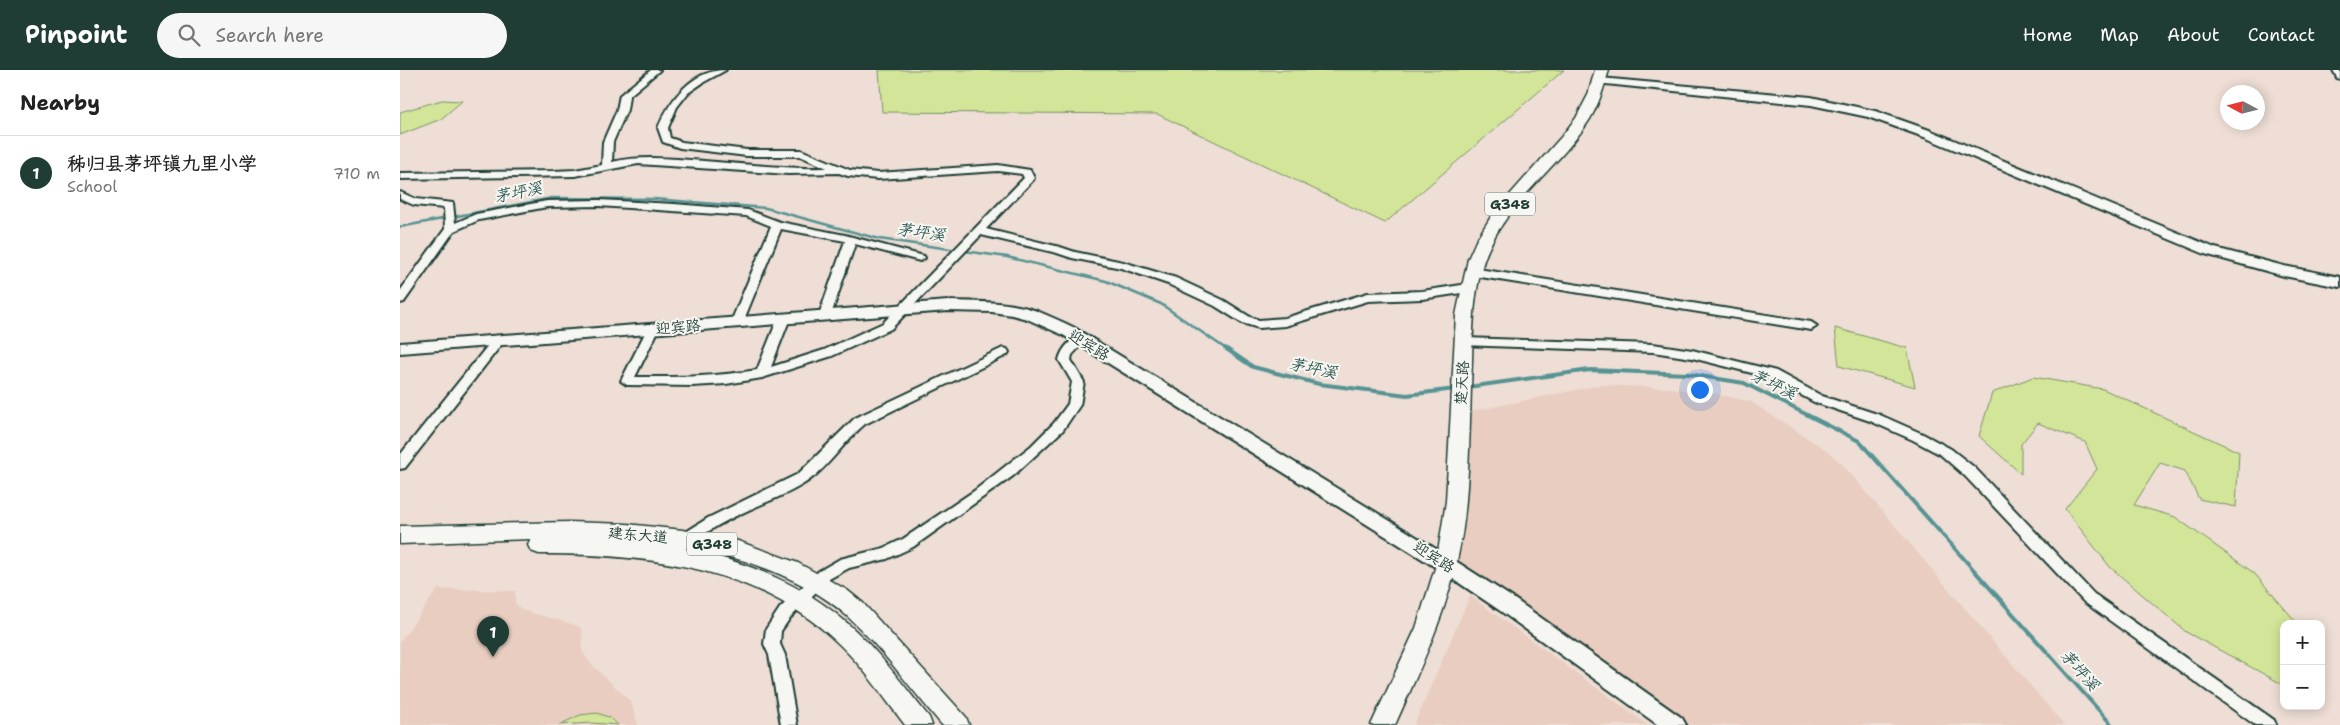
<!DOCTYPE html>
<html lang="en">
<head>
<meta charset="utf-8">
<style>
  :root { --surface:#fff; --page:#f6f6f6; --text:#222; --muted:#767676; --line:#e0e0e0; --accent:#1f3d34 }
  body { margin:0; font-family:"Shantell Sans","LXGW WenKai TC",sans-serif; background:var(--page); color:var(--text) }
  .controls { position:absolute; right:15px; bottom:15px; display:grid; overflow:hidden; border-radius:10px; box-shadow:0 2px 12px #0003 }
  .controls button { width:45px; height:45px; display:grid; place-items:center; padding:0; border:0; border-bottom:1px solid var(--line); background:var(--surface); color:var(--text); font:25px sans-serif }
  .compass { position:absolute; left:1820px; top:15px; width:45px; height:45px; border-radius:50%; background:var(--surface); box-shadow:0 2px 12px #0003; rotate:277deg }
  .you { position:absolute; left:1299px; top:319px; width:18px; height:18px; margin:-12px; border:4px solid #fff; border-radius:50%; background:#1a73e8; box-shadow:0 0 0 8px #1a73e833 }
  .badge { display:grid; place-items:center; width:32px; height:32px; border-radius:50%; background:var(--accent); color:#fff; font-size:16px; font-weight:700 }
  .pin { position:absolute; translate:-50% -41px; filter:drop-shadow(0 1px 2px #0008) }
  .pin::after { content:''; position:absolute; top:26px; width:18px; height:15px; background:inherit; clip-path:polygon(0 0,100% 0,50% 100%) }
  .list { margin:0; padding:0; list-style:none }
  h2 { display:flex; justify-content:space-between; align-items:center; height:65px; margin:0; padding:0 20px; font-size:21px }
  h2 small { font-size:16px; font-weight:400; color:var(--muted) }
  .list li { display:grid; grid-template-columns:32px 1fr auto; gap:15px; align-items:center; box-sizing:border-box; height:75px; padding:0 20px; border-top:1px solid var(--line) }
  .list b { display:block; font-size:19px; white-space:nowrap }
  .list p { margin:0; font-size:16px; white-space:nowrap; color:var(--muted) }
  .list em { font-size:16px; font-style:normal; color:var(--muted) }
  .icon { flex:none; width:28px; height:28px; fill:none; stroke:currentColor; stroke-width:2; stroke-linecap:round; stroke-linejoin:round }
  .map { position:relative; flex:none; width:1940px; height:655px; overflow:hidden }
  header { display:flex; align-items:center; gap:30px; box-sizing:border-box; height:70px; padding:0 25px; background:var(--accent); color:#fff }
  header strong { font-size:24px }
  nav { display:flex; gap:28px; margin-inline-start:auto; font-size:18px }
  .search { width:350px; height:45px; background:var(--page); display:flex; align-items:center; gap:12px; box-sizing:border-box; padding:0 18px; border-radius:28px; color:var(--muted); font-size:19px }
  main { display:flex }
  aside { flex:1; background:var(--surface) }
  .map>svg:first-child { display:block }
  .built { fill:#e8cdc0 }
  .green { fill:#d2e599; stroke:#789166 }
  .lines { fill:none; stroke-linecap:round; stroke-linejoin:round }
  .stream-far1 { stroke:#569393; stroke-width:2.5 }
  .stream { stroke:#569393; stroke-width:4 }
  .minor-casing { stroke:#1f3d34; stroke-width:4 }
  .major-casing { stroke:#1f3d34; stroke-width:4 }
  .highway-casing { stroke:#1f3d34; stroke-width:3 }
  .minor { fill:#f6f6f2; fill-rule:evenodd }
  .major { fill:#f6f6f2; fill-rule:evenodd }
  .highway { fill:#f6f6f2; fill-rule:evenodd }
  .labels { text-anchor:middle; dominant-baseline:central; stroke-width:4; stroke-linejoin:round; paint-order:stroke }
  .shield { fill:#f6f6f2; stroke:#60746d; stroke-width:1 }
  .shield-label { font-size:14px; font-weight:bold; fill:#1f3d34 }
  .street-label { font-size:15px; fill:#1f3d34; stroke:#f6f6f2 }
  .water-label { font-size:16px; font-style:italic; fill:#315a54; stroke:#f6f6f2 }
</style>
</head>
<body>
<header>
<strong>Pinpoint</strong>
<div class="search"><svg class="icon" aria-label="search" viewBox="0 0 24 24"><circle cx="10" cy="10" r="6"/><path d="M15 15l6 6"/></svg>Search here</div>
<nav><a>Home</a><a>Map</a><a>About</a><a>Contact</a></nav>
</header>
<main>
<aside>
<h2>Nearby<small></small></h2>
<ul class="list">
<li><span class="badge">1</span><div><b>秭归县茅坪镇九里小学</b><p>School</p></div><em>710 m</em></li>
</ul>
</aside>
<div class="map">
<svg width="1940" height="655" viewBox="0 0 1940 655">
  <rect width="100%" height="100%" fill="#eeded5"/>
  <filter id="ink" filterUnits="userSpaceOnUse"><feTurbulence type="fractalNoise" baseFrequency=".02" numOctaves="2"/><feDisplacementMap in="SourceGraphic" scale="10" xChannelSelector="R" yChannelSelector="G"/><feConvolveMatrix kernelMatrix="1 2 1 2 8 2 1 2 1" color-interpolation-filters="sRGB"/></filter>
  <g filter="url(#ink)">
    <path class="built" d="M1200,315L1268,318L1312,323L1351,332L1426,380L1443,395L1664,655H1281L1055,492L1069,342Z
      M38,519L115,521V533L122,540L178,556L182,560V581L190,593L231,632L238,655H0V572Z
      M1070,526L1248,655H1014Z"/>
    <path class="green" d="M479,0H1164L985,153L757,44L482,42Z
      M42,30L62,31L41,49L0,65V42Z
      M1435,258L1507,278L1515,317L1439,296Z
      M1633,307L1703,319L1839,382L1836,437L1799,429L1785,401L1760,393L1734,435L1775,447L1854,503L1898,554H1884V615L1786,562L1710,497L1665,439L1697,399L1685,372L1638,353L1621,374V404L1579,366L1592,323Z
      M197,643L211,648L218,655L192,653L159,655L180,645Z"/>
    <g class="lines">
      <path class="stream-far1" d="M0,157L152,128L254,129L366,138L479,169L607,187L706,211L761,234L826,279"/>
      <path class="stream" d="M825,278L853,297L919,314L1007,325L1055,319
        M1068,317L1190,300L1288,304L1344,313L1459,371L1712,655"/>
      <defs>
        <path id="minor" d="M251,0H260L229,26L227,40L213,72L212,92C242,85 273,89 304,91C345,94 386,99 427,98L400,86H347L280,78L263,72L258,58C270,29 292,0 326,0L304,12L288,23L277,37L268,58L270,68L282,72L347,80H401L450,100L478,103L598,95L630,100L634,108L633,110L586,159L660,177L675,182L723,192L776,208L823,230L850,247L859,250L885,248L968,223L1022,221L1068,214L1074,218L1068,222L1022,229L968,231L885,256L859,258L842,253L815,236L768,214L721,198L672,188L657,183L581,165L491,259L432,286L362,308L326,314L292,316L227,315L221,311L247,259L253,255L259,259L235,307C277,307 316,307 357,300L378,248L384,244L390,248L371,297L424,280L483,253L624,108L622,104L598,101L478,109L448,106L439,103L388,104L238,94L175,106L0,109V103L153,101L175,100L202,95L203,72L217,40L220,25Z
          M1933,0H1940V9L1937,8Z
          M0,122L16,129L53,133L55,153L76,144L147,131L199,130L274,134L348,140L380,152L445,165L524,186L525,188L520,191L455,174L431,245L425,249L419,245L445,171L381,159L343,252L337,256L331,252L371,156L346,146L199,136L147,137L79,150L54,161L4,232L0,233V221L45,159L44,138L14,135L0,129Z
          M1072,198L1411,252L1417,256L1411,260L1068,205L1066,202L1068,199Z
          M681,265L687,269L672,285L671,290L684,312L680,335L663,360L613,406L513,477L487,489L449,498L429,509L390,548L381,561L380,574L385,585L397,655H381L369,585L364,574L366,559L380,538L419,501L440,489L484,478L503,469L574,421L631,376L654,353L668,334L672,312L659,290C661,280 671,268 681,265Z
          M97,268L103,272L101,275L5,398L0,399V385L93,269Z
          M1064,268L1253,274L1292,280L1376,301L1422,326L1480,345L1523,364L1551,379L1575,398L1694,524L1874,650L1876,655H1855L1684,532L1565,406L1541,385L1513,370L1470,351L1414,332L1368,307L1292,288L1253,282L1060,275L1058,272L1060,269Z
          M603,278L607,279L609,282L607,285L465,354C444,371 430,396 408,411C395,420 381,426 367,432C341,443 315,455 293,472C285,479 276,492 265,488L263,484L265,480L286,462L308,448L398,404L455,348Z"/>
        <path id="major" d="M1200,8L1411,27L1475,41L1532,61L1815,178L1884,196L1940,207V217L1884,206L1805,184L1524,67L1468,47L1411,35L1196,13L1194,11Z
          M548,231C578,232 609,231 637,241C650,246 662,252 673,257L1054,490L1113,528L1282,648L1286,655H1258L1099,540L1040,500L663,265L627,249L612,245L592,242L548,241L0,283V273Z"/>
        <path id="highway" d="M1195,0H1209C1204,17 1199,34 1190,49C1157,101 1099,136 1082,197C1073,228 1073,259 1072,291C1070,337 1070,384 1066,430C1060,515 1029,579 995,655H971L1016,558L1036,495L1046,431L1056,245L1068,189L1076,171L1092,145L1162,66L1176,48L1188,25Z
          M169,452L227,454L283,460L338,471L398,493L447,520L463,533L566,647L569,655H542C511,619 482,578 447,546C403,506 331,482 273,476C345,490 414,516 465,570C488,594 508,621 529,647L532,655H505C484,628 465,599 440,575C359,496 247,484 139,484L131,481L128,475L131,469L0,474V456Z"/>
      </defs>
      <use href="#minor" class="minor-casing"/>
      <use href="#major" class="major-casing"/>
      <use href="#highway" class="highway-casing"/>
      <use href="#minor" class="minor"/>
      <use href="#major" class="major"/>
      <use href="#highway" class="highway"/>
    </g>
  </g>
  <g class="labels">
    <g class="shield">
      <rect x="1085" y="122.5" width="50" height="23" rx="4"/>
      <rect x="287" y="462.5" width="50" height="23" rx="4"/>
    </g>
    <g class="shield-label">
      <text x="1110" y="134">G348</text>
      <text x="312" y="474">G348</text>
    </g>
    <g class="street-label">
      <text transform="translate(278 257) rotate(-5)">迎宾路</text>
      <text transform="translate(689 275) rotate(31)">迎宾路</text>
      <text transform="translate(1062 313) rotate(-87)">楚天路</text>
      <text transform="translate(238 465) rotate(5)">建东大道</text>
      <text transform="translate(1034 487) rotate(32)">迎宾路</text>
    </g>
    <g class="water-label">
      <text transform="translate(118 122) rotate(-11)">茅坪溪</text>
      <text transform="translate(521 162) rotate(8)">茅坪溪</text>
      <text transform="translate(913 298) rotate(12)">茅坪溪</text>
      <text transform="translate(1374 314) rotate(26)">茅坪溪</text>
      <text transform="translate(1680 600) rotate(48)">茅坪溪</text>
    </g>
  </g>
</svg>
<div class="controls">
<button>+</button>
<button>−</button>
</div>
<svg class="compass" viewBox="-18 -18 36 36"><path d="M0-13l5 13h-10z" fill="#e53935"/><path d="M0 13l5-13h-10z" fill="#767676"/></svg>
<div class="you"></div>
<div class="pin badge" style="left:93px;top:587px">1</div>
</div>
</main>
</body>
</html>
